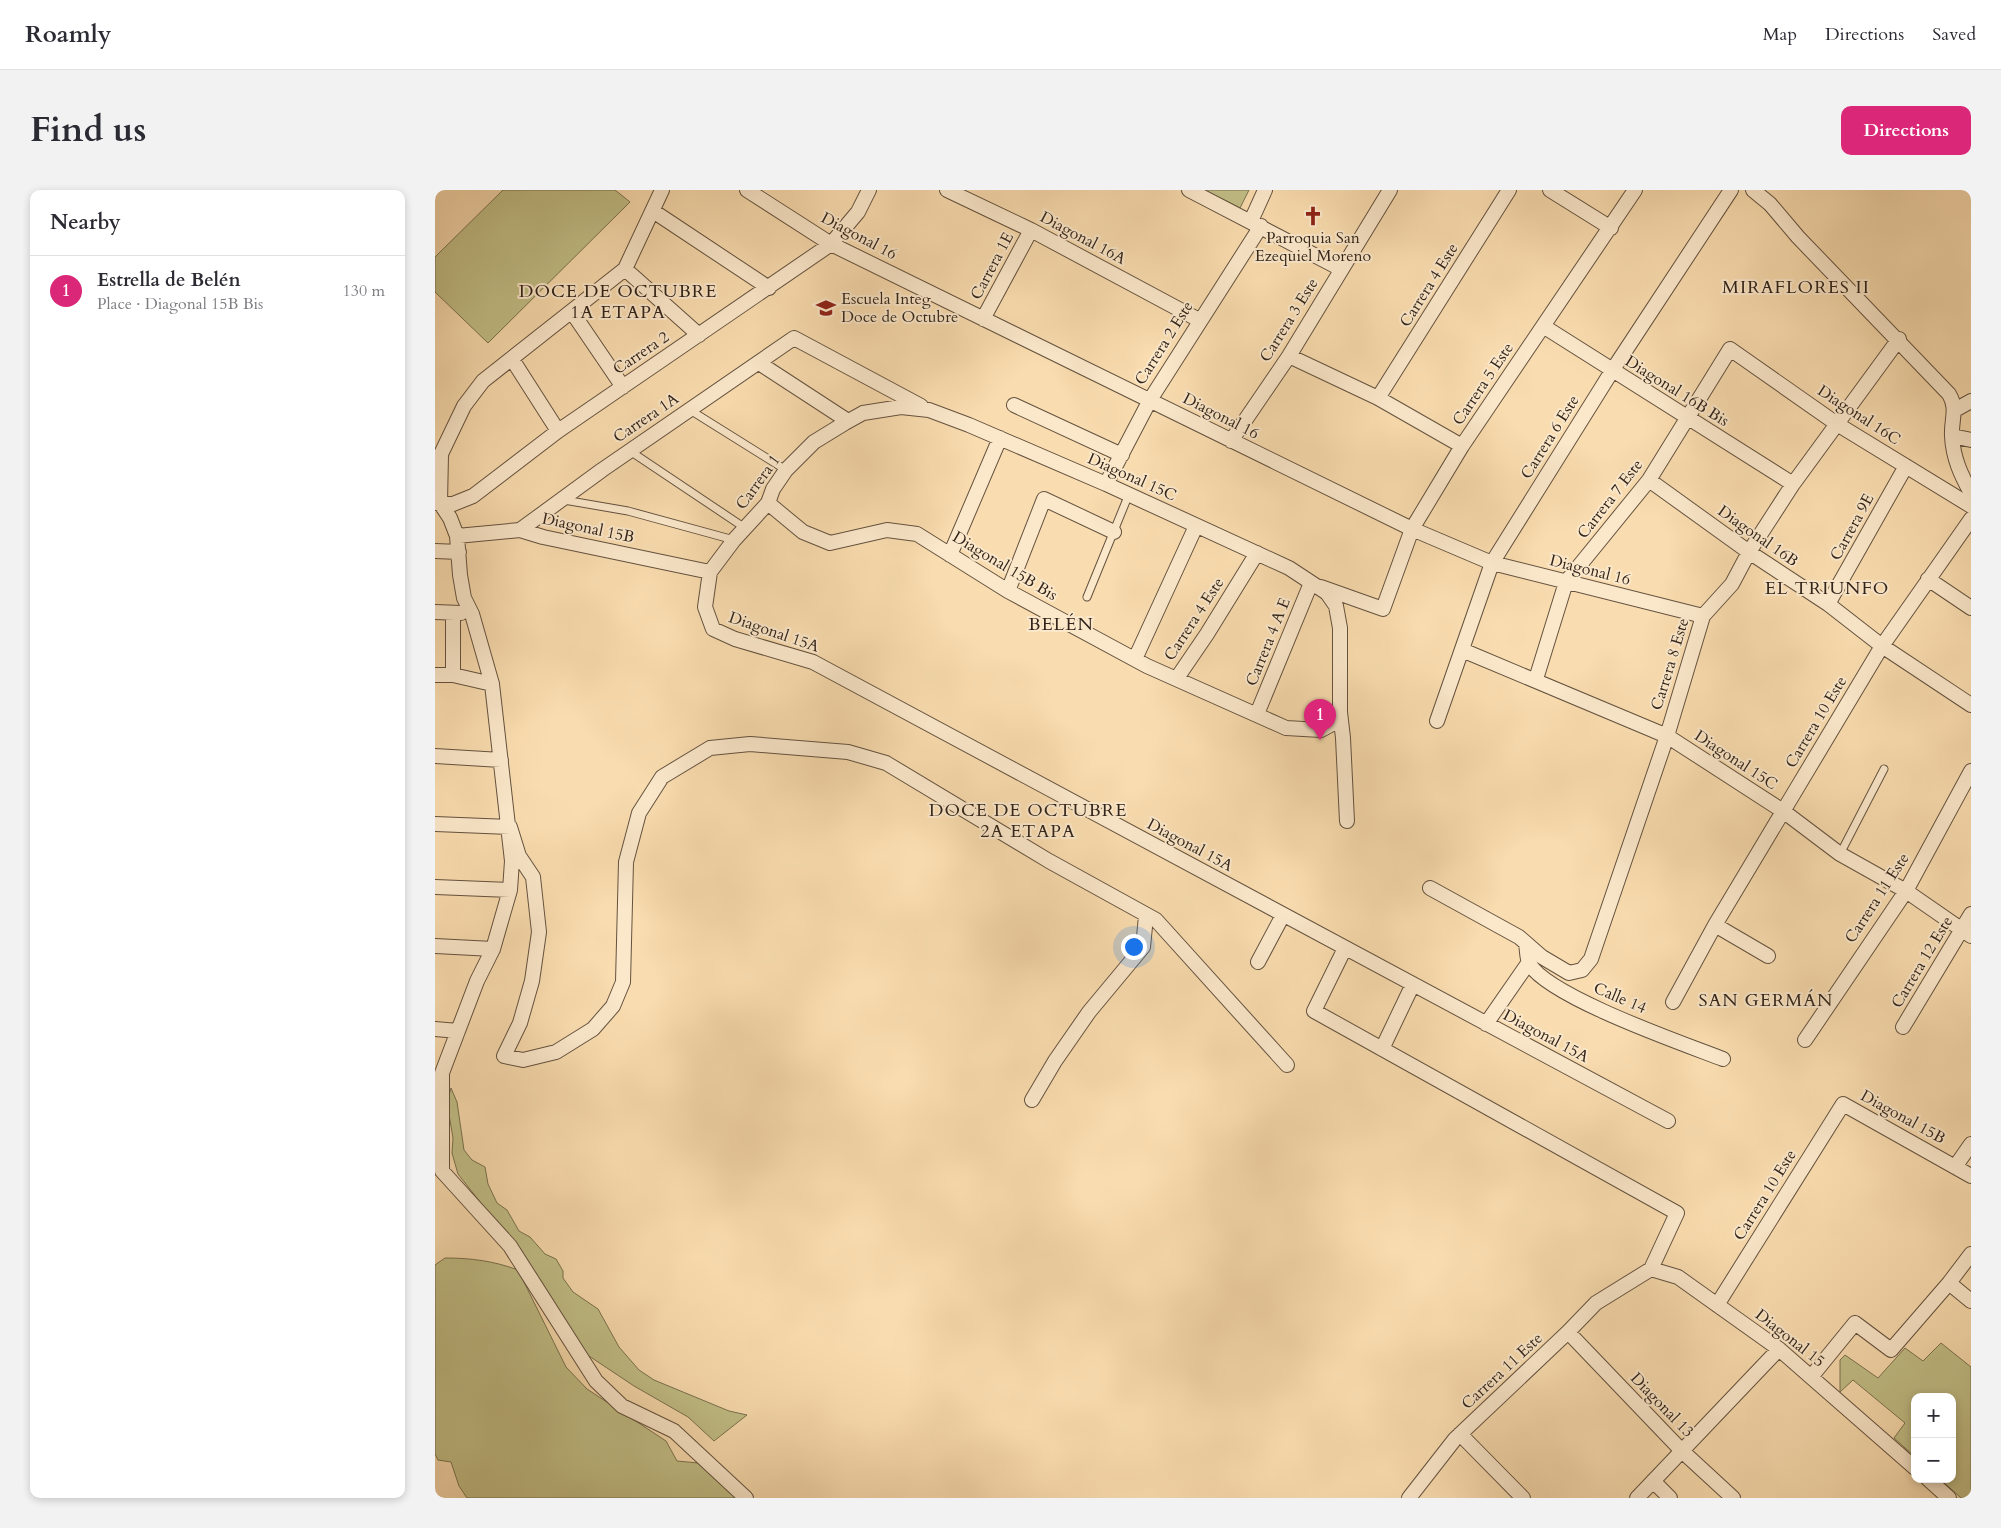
<!DOCTYPE html>
<html lang="en">
<head>
<meta charset="utf-8">
<style>
  :root { --surface:#fff; --page:#f2f2f3; --text:#2b2b33; --muted:#7c7c81; --line:#e1e1e2; --accent:#db2777 }
  body { margin:0; font-family:Cardo,serif; background:var(--page); color:var(--text) }
  .controls { position:absolute; right:15px; bottom:15px; display:grid; overflow:hidden; border-radius:10px; box-shadow:0 2px 8px #0003 }
  .controls button { width:45px; height:45px; display:grid; place-items:center; padding:0; border:0; border-bottom:1px solid var(--line); background:var(--surface); color:var(--text); font:25px sans-serif }
  .you { position:absolute; left:698px; top:756px; width:18px; height:18px; margin:-12px; border:4px solid #fff; border-radius:50%; background:#1a73e8; box-shadow:0 0 0 8px #1a73e833 }
  .badge { display:grid; place-items:center; width:32px; height:32px; border-radius:50%; background:var(--accent); color:#fff; font-size:16px; font-weight:700 }
  .pin { position:absolute; translate:-50% -41px; filter:drop-shadow(0 1px 2px #0008) }
  .pin::after { content:''; position:absolute; top:26px; width:18px; height:15px; background:inherit; clip-path:polygon(0 0,100% 0,50% 100%) }
  .list { margin:0; padding:0; list-style:none }
  h2 { display:flex; justify-content:space-between; align-items:center; height:65px; margin:0; padding:0 20px; font-size:21px }
  h2 small { font-size:16px; font-weight:400; color:var(--muted) }
  .list li { display:grid; grid-template-columns:32px 1fr auto; gap:15px; align-items:center; box-sizing:border-box; height:70px; padding:0 20px; border-top:1px solid var(--line) }
  .list b { display:block; font-size:19px; white-space:nowrap }
  .list p { margin:0; font-size:16px; white-space:nowrap; color:var(--muted) }
  .list em { font-size:16px; font-style:normal; color:var(--muted) }
  .map { position:relative; flex:none; width:1536px; height:1308px; overflow:hidden; border-radius:10px }
  header { display:flex; align-items:center; gap:30px; box-sizing:border-box; height:70px; padding:0 25px; background:var(--surface); border-bottom:1px solid var(--line) }
  header strong { font-size:24px }
  nav { display:flex; gap:28px; margin-inline-start:auto; font-size:18px }
  .intro { display:flex; align-items:center; justify-content:space-between; box-sizing:border-box; height:120px; padding:0 30px }
  h1 { margin:0; font-size:35px }
  .button { padding:12px 22px; border-radius:10px; background:var(--accent); color:#fff; font-size:18px; font-weight:700 }
  main { display:flex; gap:30px; padding:0 30px }
  aside { flex:1; background:var(--surface); border-radius:10px; box-shadow:0 2px 8px #0003 }
  .map>svg:first-child { display:block }
  .green { fill:#c2bf87; stroke:#7a7250 }
  .lines { fill:none; stroke-linecap:round; stroke-linejoin:round }
  .lane-casing { stroke:#64523f; stroke-width:9 }
  .street-casing { stroke:#64523f; stroke-width:16 }
  .lane { stroke:#fbe8cb; stroke-width:7 }
  .street { stroke:#fbe8cb; stroke-width:14 }
  .labels { text-anchor:middle; dominant-baseline:central; stroke-width:4; stroke-linejoin:round; paint-order:stroke }
  .street-label { font-size:16px; fill:#32241a; stroke:#fbe8cb }
  .poi-label { font-size:16px; fill:#32241a; stroke:#fbe8cb }
  .neighbourhood-label { font-size:18px; letter-spacing:1px; fill:#32241a; stroke:#fbe8cb }
</style>
</head>
<body>
<header>
<strong>Roamly</strong>
<nav><a>Map</a><a>Directions</a><a>Saved</a></nav>
</header>
<div class="intro"><h1>Find us</h1><a class="button">Directions</a></div>
<main>
<aside>
<h2>Nearby<small></small></h2>
<ul class="list">
<li><span class="badge">1</span><div><b>Estrella de Belén</b><p>Place · Diagonal 15B Bis</p></div><em>130 m</em></li>
</ul>
</aside>
<div class="map">
<svg width="1536" height="1308" viewBox="0 0 1536 1308">
  <rect width="100%" height="100%" fill="#f9dcaf"/>
  <filter id="stains"><feTurbulence type="fractalNoise" baseFrequency=".004" numOctaves="4"/><feColorMatrix values="0 0 0 0 .2 0 0 0 0 .09 0 0 0 0 .02 0 0 0 .5 -.17"/></filter>
  <radialGradient id="worn" r=".72"><stop offset=".6" stop-color="#630" stop-opacity="0"/><stop offset="1" stop-color="#630" stop-opacity=".3"/></radialGradient>
  <path class="green" d="M68,0H180L195,12L53,153L0,102V67Z
    M769,0H814L805,18Z
    M16,898L22,912L29,960L37,970L50,977L53,994L62,1013L72,1020L84,1041L95,1047L110,1064L121,1069L128,1081V1088L138,1102L163,1119L184,1157L204,1180L219,1190L294,1221L312,1225L279,1251L253,1227L199,1196L145,1160L75,1050L23,984L17,963L18,948L12,913Z
    M10,1068C36,1068 59,1071 83,1080L131,1177L152,1199L231,1251L242,1271L263,1273L304,1308H32L24,1296L16,1272L3,1270L0,1264V1075Z
    M1506,1153L1536,1177V1308H1526L1505,1289H1517V1207H1480V1267L1459,1248L1470,1233L1418,1190L1405,1202V1170L1410,1165L1443,1188L1470,1158L1488,1171Z"/>
  <g class="lines">
    <defs>
      <path id="lane" d="M255,220L351,280
        M195,261L310,338
        M129,310L193,321L299,350
        M652,407L694,304
        M1405,664L1449,579"/>
      <path id="street" d="M312,0L396,54L977,339L1057,373L1268,426
        M512,0L596,40L764,130
        M754,0L906,79
        M1115,0L1176,38
        M1318,0L1335,14L1363,47L1514,204C1523,219 1516,230 1517,246C1518,268 1526,285 1536,303
        M218,21L334,98
        M816,31L830,0
        M190,79L264,145
        M137,122L188,197
        M548,129L596,40
        M1108,136L1358,294
        M854,166L943,208L1027,256
        M77,169L123,241
        M324,173L413,231
        M943,208L1074,0
        M579,215L687,265
        M1520,220L1536,211
        M1517,246L1536,250
        M796,251L854,166L955,0
        M1214,290L1314,362L1393,414L1447,456L1536,515
        M671,294L715,210L826,36
        M0,313L18,314L38,306L123,241L396,54L423,22L434,0
        M5,313L15,328L22,346L25,385L29,408L37,424L57,494L77,671L75,700L58,759L42,791L7,883V981L75,1056L161,1191L187,1216L239,1241L311,1308
        M5,313L6,264L29,216L48,191L190,79L227,0
        M333,313L368,342L395,353L452,340L482,344L573,401L712,476L851,538L886,540L899,533L905,522V438L901,416L892,403L854,378L671,294L534,235L494,220L466,217L428,223L410,233L379,252L351,280L338,299L333,313L299,350L275,382L270,417L278,439L300,449L378,472L1233,931
        M85,340L167,280L359,148L486,216
        M22,346L85,340L108,347L275,382
        M0,361L24,362
        M515,365L565,248
        M1493,389L1536,418
        M886,397L948,419L977,339L1027,256L1200,0
        M573,401L609,309L679,342
        M1393,414L1471,276
        M0,422L26,423
        M1027,460L1232,546L1348,621L1405,664L1471,701L1536,746
        M700,469L761,336
        M0,485H18L57,494
        M18,485V423
        M742,488L772,444L822,363
        M1101,489L1131,392L1214,290L1295,159L1402,234L1536,316
        M905,522L908,548L912,631
        M822,524L876,393
        M1002,531L1057,373L1177,181L1296,0
        M0,566L66,570
        M0,634L75,637L84,666L98,687L104,742L97,791L85,833L69,866L88,870L121,862L158,839L178,816L188,792L191,672L204,623L227,587L275,558L315,554L413,562L451,573L614,671L721,730L852,875
        M0,697L75,700
        M995,698L1084,747L1107,767L1134,783L1147,780L1156,769L1232,546L1268,426L1297,394L1314,362L1358,294L1464,149
        M1280,735L1333,766
        M1091,754C1092,759 1092,768 1094,773C1111,806 1249,854 1288,869
        M0,756L58,759
        M910,758L879,821L1242,1023L1216,1079
        M823,772L848,725
        M1238,812L1280,735L1447,456L1536,329
        M1051,834L1094,772
        M1468,837L1536,724
        M0,839L23,841
        M1370,850L1471,701L1536,581
        M947,859L978,794
        M597,910L620,871L654,822L708,757L711,726
        M1520,977L1536,954
        M1514,1093L1536,1111
        M1282,1115L1408,914L1536,986
        M1133,1142L1247,1261L1298,1308
        M1376,1187L1420,1133L1456,1160L1514,1093L1536,1064
        M1025,1244L1088,1308
        M1493,1289L1514,1308
        M1218,1291L1235,1308
        M974,1308L1020,1249L1133,1142L1161,1113L1216,1079L1243,1087L1344,1159L1480,1278
        M1202,1308L1344,1159"/>
    </defs>
    <use href="#lane" class="lane-casing"/>
    <use href="#street" class="street-casing"/>
    <use href="#lane" class="lane"/>
    <use href="#street" class="street"/>
  </g>
  <defs>
    <symbol id="church-bare" viewBox="-9 -9 18 18"><path d="M-1.2-6h2.4v3.5h3.3v2.4h-3.3V6h-2.4V-.1h-3.3v-2.4h3.3Z" fill="#8f2418" stroke="#fbe8cb" stroke-width="2.5" paint-order="stroke"/></symbol>
    <symbol id="school-bare" viewBox="-9 -9 18 18"><path d="M0-5L7-2L0 1L-7-2ZM-4 1L0 2.5L4 1V4Q0 6-4 4Z" fill="#8f2418" stroke="#fbe8cb" stroke-width="2.5" paint-order="stroke"/></symbol>
  </defs>
  <g fill-rule="evenodd">
    <use href="#church-bare" x="864" y="12" width="28" height="28"/>
    <use href="#school-bare" x="377" y="104" width="28" height="28"/>
  </g>
  <g class="labels">
    <g class="street-label">
      <text transform="translate(424 46) rotate(28)">Diagonal 16</text>
      <text transform="translate(648 48) rotate(28)">Diagonal 16A</text>
      <text transform="translate(557 76) rotate(-62)">Carrera 1E</text>
      <text transform="translate(994 95) rotate(-58)">Carrera 4 Este</text>
      <text transform="translate(854 130) rotate(-58)">Carrera 3 Este</text>
      <text transform="translate(729 153) rotate(-58)">Carrera 2 Este</text>
      <text transform="translate(206 163) rotate(-34)">Carrera 2</text>
      <text transform="translate(1048 194) rotate(-56)">Carrera 5 Este</text>
      <text transform="translate(1242 201) rotate(32)">Diagonal 16B Bis</text>
      <text transform="translate(1424 225) rotate(33)">Diagonal 16C</text>
      <text transform="translate(786 226) rotate(27)">Diagonal 16</text>
      <text transform="translate(211 228) rotate(-34)">Carrera 1A</text>
      <text transform="translate(1115 247) rotate(-58)">Carrera 6 Este</text>
      <text transform="translate(697 287) rotate(24)">Diagonal 15C</text>
      <text transform="translate(323 292) rotate(-54)">Carrera 1</text>
      <text transform="translate(1175 309) rotate(-52)">Carrera 7 Este</text>
      <text transform="translate(1417 337) rotate(-61)">Carrera 9E</text>
      <text transform="translate(153 338) rotate(12)">Diagonal 15B</text>
      <text transform="translate(1323 346) rotate(35)">Diagonal 16B</text>
      <text transform="translate(570 376) rotate(31)">Diagonal 15B Bis</text>
      <text transform="translate(1155 380) rotate(14)">Diagonal 16</text>
      <text transform="translate(759 429) rotate(-57)">Carrera 4 Este</text>
      <text transform="translate(339 442) rotate(19)">Diagonal 15A</text>
      <text transform="translate(833 452) rotate(-68)">Carrera 4 A E</text>
      <text transform="translate(1235 474) rotate(-73)">Carrera 8 Este</text>
      <text transform="translate(1381 532) rotate(-59)">Carrera 10 Este</text>
      <text transform="translate(1301 570) rotate(33)">Diagonal 15C</text>
      <text transform="translate(755 655) rotate(28)">Diagonal 15A</text>
      <text transform="translate(1442 708) rotate(-57)">Carrera 11 Este</text>
      <text transform="translate(1487 772) rotate(-59)">Carrera 12 Este</text>
      <text transform="translate(1185 808) rotate(23)">Calle 14</text>
      <text transform="translate(1111 846) rotate(28)">Diagonal 15A</text>
      <text transform="translate(1468 927) rotate(29)">Diagonal 15B</text>
      <text transform="translate(1330 1005) rotate(-58)">Carrera 10 Este</text>
      <text transform="translate(1355 1148) rotate(38)">Diagonal 15</text>
      <text transform="translate(1067 1181) rotate(-43)">Carrera 11 Este</text>
      <text transform="translate(1227 1215) rotate(46)">Diagonal 13</text>
    </g>
    <g class="poi-label">
      <text x="878" y="48">Parroquia San<tspan x="878" dy="18">Ezequiel Moreno</tspan></text>
      <text x="406" y="109" text-anchor="start">Escuela Integ<tspan x="406" dy="18">Doce de Octubre</tspan></text>
    </g>
    <g class="neighbourhood-label">
      <text x="1361" y="97">MIRAFLORES II</text>
      <text x="183" y="101">DOCE DE OCTUBRE<tspan x="183" dy="21">1A ETAPA</tspan></text>
      <text x="1392" y="398">EL TRIUNFO</text>
      <text x="626" y="434">BELÉN</text>
      <text x="593" y="620">DOCE DE OCTUBRE<tspan x="593" dy="21">2A ETAPA</tspan></text>
      <text x="1331" y="810">SAN GERMÁN</text>
    </g>
  </g>
  <rect width="100%" height="100%" filter="url(#stains)"/>
  <rect width="100%" height="100%" fill="url(#worn)"/>
</svg>
<div class="controls">
<button>+</button>
<button>−</button>
</div>
<div class="you"></div>
<div class="pin badge" style="left:885px;top:550px">1</div>
</div>
</main>
</body>
</html>
